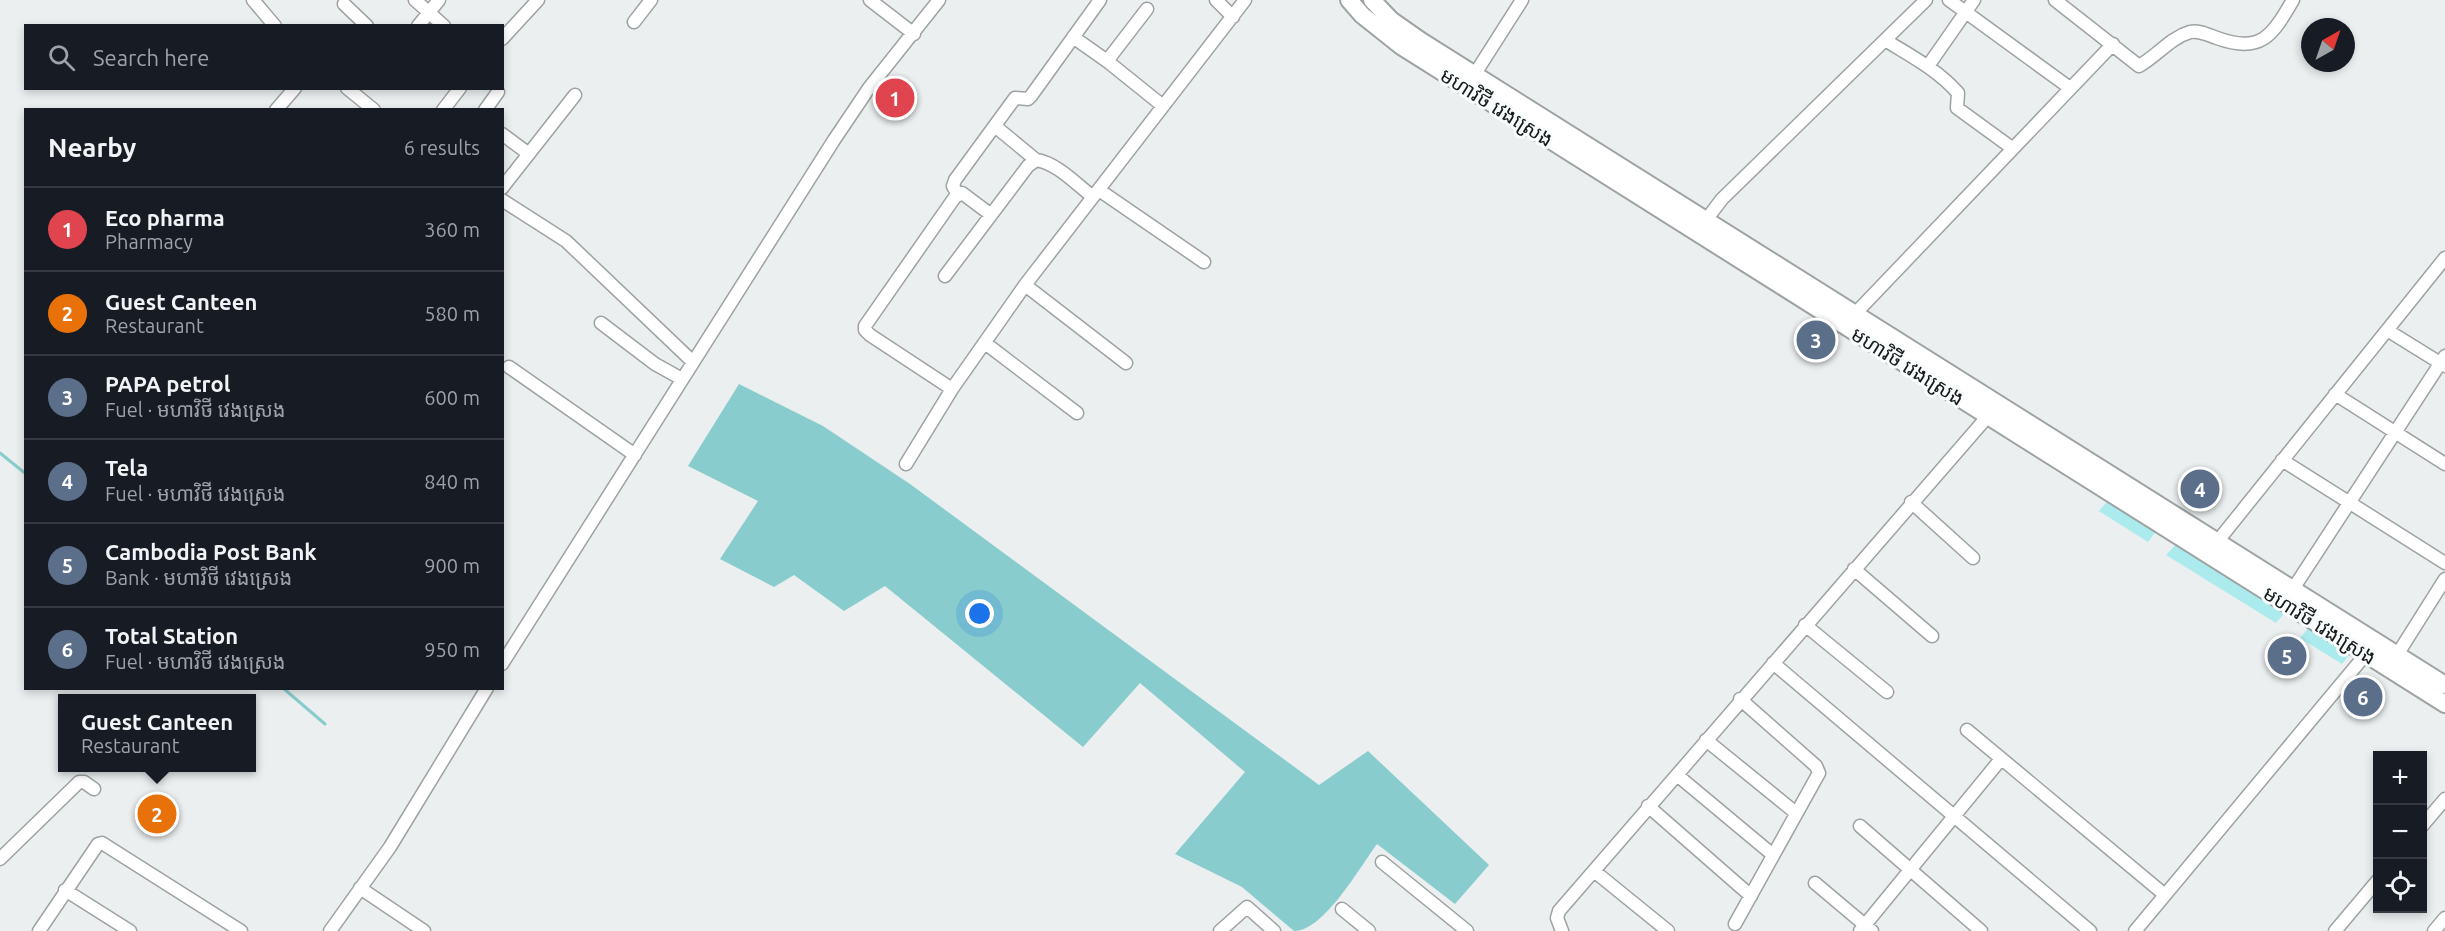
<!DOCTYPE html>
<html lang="en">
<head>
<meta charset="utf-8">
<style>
  :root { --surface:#171b24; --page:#242831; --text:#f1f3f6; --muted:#9ea1a6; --line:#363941; --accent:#b9ab9a }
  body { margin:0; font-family:Ubuntu,"Noto Sans Khmer",sans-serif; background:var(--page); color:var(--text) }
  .controls { position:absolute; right:18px; bottom:18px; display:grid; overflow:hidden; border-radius:0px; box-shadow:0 3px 9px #0003 }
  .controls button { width:54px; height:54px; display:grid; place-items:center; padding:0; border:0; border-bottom:2px solid var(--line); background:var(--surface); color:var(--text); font:30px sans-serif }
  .compass { position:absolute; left:2301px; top:18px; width:54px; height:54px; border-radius:50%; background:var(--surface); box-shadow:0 3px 9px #0003; rotate:40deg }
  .you { position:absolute; left:980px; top:614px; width:21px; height:21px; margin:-15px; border:4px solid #fff; border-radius:50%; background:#1a73e8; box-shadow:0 0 0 9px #1a73e833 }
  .badge { display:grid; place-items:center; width:39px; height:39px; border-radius:50%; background:var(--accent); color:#fff; font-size:20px; font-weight:700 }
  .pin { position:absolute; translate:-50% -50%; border:3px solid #fff; box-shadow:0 2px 6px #0006 }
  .popup { position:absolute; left:58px; top:694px; width:198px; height:78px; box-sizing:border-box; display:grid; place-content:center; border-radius:0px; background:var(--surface); filter:drop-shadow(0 2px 4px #0005); font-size:20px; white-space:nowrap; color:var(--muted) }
  .popup b { font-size:22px; color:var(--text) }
  .popup::after { content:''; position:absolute; left:50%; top:100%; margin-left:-12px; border:12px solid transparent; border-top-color:var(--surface) }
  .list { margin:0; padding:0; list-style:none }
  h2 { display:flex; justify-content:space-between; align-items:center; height:78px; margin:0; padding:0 24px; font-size:26px }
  h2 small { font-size:20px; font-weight:400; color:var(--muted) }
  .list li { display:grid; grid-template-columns:39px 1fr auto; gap:18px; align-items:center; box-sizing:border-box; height:84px; padding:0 24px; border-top:2px solid var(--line) }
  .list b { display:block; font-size:22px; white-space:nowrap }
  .list p { margin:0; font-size:20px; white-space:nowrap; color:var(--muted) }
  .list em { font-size:20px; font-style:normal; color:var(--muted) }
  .icon { flex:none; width:33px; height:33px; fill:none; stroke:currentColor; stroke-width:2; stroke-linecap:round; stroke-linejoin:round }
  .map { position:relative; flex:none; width:2445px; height:931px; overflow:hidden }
  .search { position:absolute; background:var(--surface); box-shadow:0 3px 9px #0003; left:24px; top:24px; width:480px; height:66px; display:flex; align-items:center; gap:15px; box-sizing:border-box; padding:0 21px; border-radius:0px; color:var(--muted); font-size:22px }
  .panel { position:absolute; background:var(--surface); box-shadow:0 3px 9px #0003; left:24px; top:108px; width:480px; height:582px; border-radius:0px }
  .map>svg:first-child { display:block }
  .green { fill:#abebee }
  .water { fill:#89ccce }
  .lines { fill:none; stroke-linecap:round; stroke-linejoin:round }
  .stream { stroke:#89ccce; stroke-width:3 }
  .minor-casing { stroke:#9ea2a2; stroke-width:15 }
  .major-casing { stroke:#9ea2a2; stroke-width:20 }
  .minor { stroke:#fff; stroke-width:12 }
  .major { stroke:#fff; stroke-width:16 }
  .labels { text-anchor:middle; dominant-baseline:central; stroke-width:6; stroke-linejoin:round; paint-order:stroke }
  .street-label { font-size:20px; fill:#191b1b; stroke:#f8fcfd }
</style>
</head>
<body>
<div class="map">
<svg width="2445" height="931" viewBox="0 0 2445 931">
  <rect width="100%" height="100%" fill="#ebefef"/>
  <path class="green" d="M2109,499L2157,530L2148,542L2099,511Z
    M2178,542L2287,610L2276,623L2166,555Z
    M2311,625L2352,652L2342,664L2300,638Z"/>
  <path class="water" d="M739,384L823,426L910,484L1319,785L1368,751L1489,865L1455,904L1377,844C1360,867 1324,931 1294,931L1242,887L1175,854L1245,772L1140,683L1083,747L885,586L844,611L794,575L774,587L720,559L758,501L688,466Z"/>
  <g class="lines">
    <path class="stream" d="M0,453L26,474
      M283,688L325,724"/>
    <defs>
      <path id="minor" d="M253,0L275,26
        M415,0L444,26
        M870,0L914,34
        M1216,0L1233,17
        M1949,0L2070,88
        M2055,0L2139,66C2157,56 2170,38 2190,32C2200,30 2208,35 2217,38C2261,54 2272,36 2293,0
        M344,4L367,26
        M634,22L651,0
        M418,26L439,0
        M1073,37L1107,61L1163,106
        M502,39L538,0
        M1885,40C1911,56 1938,70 1958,93L1957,108L2012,148
        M1107,61L1147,9
        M1928,66L1974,0
        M1471,80L1522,0
        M347,88L374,110
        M276,110L295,88
        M443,110L460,88
        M485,110L498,92
        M996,127L1036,160
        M502,134L529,154
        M502,188L575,95
        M1099,190L1204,262
        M958,195L953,186L955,180L1015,98L1028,99L1031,96L1100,0
        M502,200L566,241L693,362
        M1706,220L1722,199L1926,0
        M945,276L1028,166L1036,160C1057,163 1076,184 1093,197
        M1025,285L1126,363
        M1851,318L2113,44
        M601,323L655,364L682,379
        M2387,330L2445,366
        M985,343L1077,413
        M509,367L635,455
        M952,389L870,335L865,330V326L955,197L962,193L990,214
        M2335,394L2445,464
        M2282,460L2445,563
        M906,464L952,389L1025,285L1245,0
        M1911,502L1973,558
        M2213,547L2445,258
        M1854,569L1932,636
        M2293,589L2445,356
        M1805,625L1887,692
        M2397,655L2445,579
        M1773,663L2090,931
        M502,664L834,140L869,88L939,0
        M1967,730L2165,895
        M1706,740L1796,813
        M1677,775L1773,855
        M1648,806L1751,896
        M1860,826L1981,931
        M2422,826L2445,799
        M0,859L79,782H84L94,789
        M1382,862L1467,931
        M1594,871L1668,931
        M1815,883L1872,931
        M360,888L424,931
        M65,890L130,931
        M1342,909L1369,931
        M1735,924L1819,773L1816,766L1740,699
        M39,931L98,844L102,843L241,931
        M330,931L390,847L487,688
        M1220,931L1247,907L1274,931
        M1562,931L1557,918L1559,911L1988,416
        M1860,931L2001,759
        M2135,931L2366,654
        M2335,931L2378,880
        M2434,931L2445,918"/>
      <path id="major" d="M1349,0L1362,15L1401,46L2445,704
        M1372,0L1391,20L1421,41L2445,685"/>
    </defs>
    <use href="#minor" class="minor-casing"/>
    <use href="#major" class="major-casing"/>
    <use href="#minor" class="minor"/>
    <use href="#major" class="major"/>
  </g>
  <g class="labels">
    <g class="street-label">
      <text transform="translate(1497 107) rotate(32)">មហាវិថី វេងស្រេង</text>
      <text transform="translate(1908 366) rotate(32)">មហាវិថី វេងស្រេង</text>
      <text transform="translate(2320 625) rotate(32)">មហាវិថី វេងស្រេង</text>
    </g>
  </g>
</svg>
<div class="controls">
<button>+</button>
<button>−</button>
<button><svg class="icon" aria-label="locate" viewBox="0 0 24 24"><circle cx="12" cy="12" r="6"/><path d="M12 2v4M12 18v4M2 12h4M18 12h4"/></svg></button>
</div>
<svg class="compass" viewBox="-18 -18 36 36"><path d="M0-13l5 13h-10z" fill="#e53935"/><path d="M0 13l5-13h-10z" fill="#9ea1a6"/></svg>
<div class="you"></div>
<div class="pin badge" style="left:895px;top:98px;background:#e0444e">1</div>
<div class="pin badge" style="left:157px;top:814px;background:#e8710a">2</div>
<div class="popup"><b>Guest Canteen</b>Restaurant</div>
<div class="pin badge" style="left:1816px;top:340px;background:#5c6f8a">3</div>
<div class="pin badge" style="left:2200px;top:489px;background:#5c6f8a">4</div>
<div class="pin badge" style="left:2287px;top:656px;background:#5c6f8a">5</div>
<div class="pin badge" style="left:2363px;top:697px;background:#5c6f8a">6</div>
<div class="search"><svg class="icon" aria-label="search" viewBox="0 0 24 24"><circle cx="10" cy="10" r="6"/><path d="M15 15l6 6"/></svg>Search here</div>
<section class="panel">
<h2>Nearby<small>6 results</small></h2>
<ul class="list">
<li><span class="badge" style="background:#e0444e">1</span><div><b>Eco pharma</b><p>Pharmacy</p></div><em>360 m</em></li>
<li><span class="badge" style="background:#e8710a">2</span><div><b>Guest Canteen</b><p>Restaurant</p></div><em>580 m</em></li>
<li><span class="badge" style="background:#5c6f8a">3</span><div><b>PAPA petrol</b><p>Fuel · មហាវិថី វេងស្រេង</p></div><em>600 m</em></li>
<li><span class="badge" style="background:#5c6f8a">4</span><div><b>Tela</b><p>Fuel · មហាវិថី វេងស្រេង</p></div><em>840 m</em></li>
<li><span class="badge" style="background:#5c6f8a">5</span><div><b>Cambodia Post Bank</b><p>Bank · មហាវិថី វេងស្រេង</p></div><em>900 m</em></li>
<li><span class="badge" style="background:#5c6f8a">6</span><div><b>Total Station</b><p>Fuel · មហាវិថី វេងស្រេង</p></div><em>950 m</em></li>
</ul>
</section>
</div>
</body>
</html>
